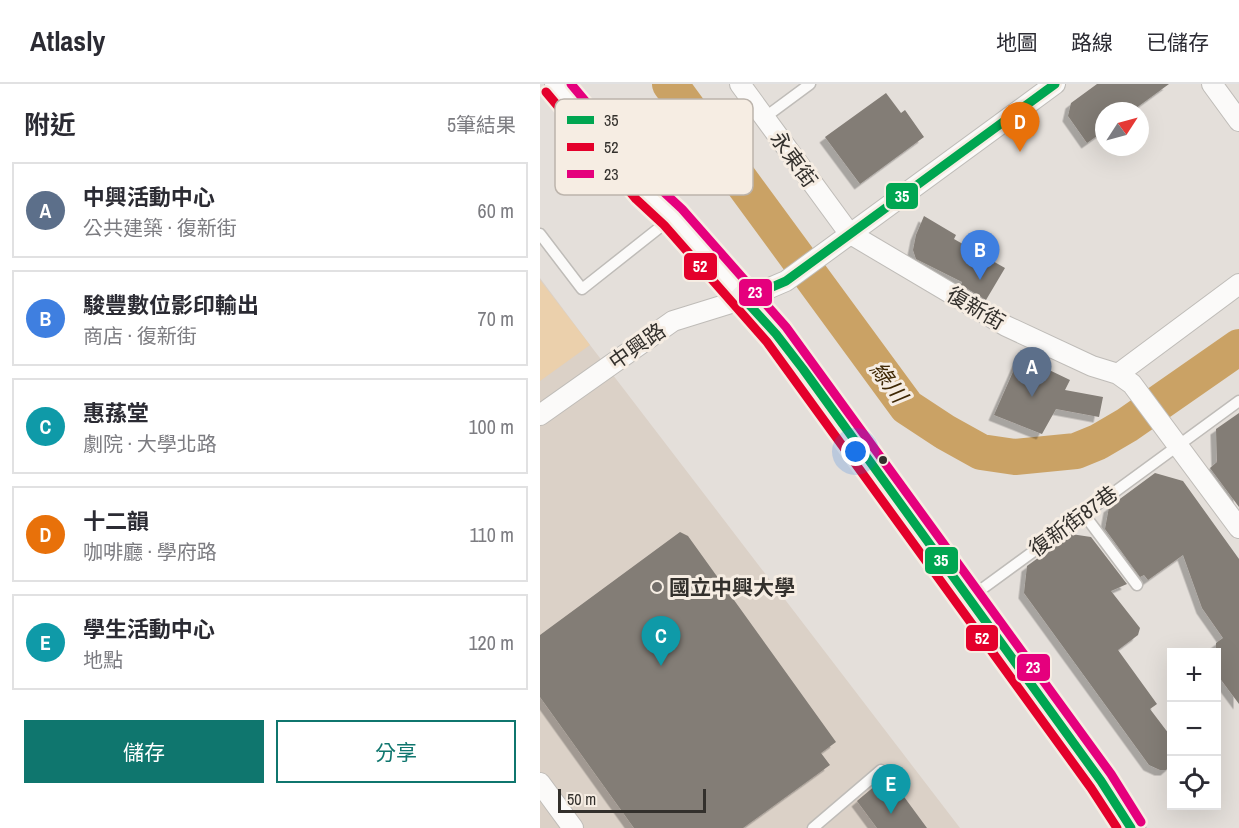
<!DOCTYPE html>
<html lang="zh-TW">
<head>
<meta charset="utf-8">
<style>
  :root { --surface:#fff; --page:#f2f2f3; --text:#2b2b33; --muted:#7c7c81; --line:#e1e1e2; --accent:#0f766e }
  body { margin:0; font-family:"Archivo Narrow","Noto Sans TC",sans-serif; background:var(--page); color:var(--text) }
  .controls { position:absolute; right:18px; bottom:18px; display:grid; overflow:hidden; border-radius:0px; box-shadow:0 6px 24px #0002 }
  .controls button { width:54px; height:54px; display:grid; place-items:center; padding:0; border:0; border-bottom:2px solid var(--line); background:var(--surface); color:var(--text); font:30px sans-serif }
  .compass { position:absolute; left:555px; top:18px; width:54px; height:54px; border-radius:50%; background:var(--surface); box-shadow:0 6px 24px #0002; rotate:54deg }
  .scale { position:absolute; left:18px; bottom:15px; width:148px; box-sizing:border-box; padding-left:6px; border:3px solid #33302c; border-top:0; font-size:16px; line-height:21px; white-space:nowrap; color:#33302c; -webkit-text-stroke:4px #f6ede3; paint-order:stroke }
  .you { position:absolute; left:316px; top:368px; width:21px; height:21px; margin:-15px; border:4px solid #fff; border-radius:50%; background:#1a73e8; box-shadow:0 0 0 9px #1a73e833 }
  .badge { display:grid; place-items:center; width:39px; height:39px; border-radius:50%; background:var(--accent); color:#fff; font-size:20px; font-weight:700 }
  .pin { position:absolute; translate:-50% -50px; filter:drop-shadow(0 2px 3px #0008) }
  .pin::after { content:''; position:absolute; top:32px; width:21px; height:18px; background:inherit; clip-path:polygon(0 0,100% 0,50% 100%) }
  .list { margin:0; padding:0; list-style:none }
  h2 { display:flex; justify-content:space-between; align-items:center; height:78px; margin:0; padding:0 24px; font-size:26px }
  h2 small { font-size:20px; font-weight:400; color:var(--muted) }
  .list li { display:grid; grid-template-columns:39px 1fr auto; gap:18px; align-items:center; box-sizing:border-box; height:96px; margin:0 12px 12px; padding:0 12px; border:2px solid var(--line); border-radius:0px }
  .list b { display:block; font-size:22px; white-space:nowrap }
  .list p { margin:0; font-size:20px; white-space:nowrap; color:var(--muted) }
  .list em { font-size:20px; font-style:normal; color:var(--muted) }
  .actions { display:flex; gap:12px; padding:18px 24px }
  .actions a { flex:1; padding:14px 0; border:2px solid var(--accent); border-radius:0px; text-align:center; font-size:21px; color:var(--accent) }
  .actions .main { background:var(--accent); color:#fff }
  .icon { flex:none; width:33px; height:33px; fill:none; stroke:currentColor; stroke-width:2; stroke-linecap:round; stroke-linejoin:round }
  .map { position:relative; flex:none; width:699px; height:744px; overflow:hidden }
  header { display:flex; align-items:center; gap:36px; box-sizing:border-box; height:84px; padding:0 30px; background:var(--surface); border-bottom:2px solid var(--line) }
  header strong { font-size:28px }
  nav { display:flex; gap:33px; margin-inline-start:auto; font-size:21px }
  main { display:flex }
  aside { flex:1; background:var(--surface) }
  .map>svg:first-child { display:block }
  .built { fill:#dbd1c7 }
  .green { fill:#ebd0ac }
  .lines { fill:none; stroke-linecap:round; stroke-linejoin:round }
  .river { stroke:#caa265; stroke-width:36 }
  .building { fill:#837d76; filter:url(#shadow) }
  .lane-casing { stroke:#bfbcb8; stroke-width:13 }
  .street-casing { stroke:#bfbcb8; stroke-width:22 }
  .secondary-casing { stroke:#bfbcb8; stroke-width:31 }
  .lane { stroke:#fbfaf9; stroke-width:10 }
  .street { stroke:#fbfaf9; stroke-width:20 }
  .secondary { stroke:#f3f0ec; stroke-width:28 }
  .bus-1-casing { stroke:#f6ede3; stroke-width:14 }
  .bus-2-casing { stroke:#f6ede3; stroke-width:14 }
  .bus-3-casing { stroke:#f6ede3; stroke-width:14 }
  .bus-1 { stroke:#00a651; stroke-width:9 }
  .bus-2 { stroke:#e4002b; stroke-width:9 }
  .bus-3 { stroke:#e5007d; stroke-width:9 }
  .bus-dot { fill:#33302c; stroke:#f6ede3; stroke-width:2 }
  .poi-dot { fill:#716d69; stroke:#f6ede3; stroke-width:2 }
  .labels { text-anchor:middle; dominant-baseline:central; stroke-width:6; stroke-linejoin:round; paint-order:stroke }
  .street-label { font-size:21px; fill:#33302c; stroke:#f6ede3 }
  .poi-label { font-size:21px; font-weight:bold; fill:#33302c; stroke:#f6ede3; text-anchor:start }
  .water-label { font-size:22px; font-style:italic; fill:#3f2804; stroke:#f6ede3 }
  .key { fill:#f6ede3; stroke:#bcb4ac; stroke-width:1.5 }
  .key-label { font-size:16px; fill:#33302c }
  .line-badge { stroke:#f6ede3; stroke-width:2 }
  .badge-label { font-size:16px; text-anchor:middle; font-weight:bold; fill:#fff }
</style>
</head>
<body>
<header>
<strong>Atlasly</strong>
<nav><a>地圖</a><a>路線</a><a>已儲存</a></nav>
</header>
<main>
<aside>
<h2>附近<small>5筆結果</small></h2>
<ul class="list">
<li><span class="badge" style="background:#5c6f8a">A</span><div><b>中興活動中心</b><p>公共建築 · 復新街</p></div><em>60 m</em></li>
<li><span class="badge" style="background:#3f7fe0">B</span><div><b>駿豐數位影印輸出</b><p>商店 · 復新街</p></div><em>70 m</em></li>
<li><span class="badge" style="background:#0f9aa8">C</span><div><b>惠蓀堂</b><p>劇院 · 大學北路</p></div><em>100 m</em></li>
<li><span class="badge" style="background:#e8710a">D</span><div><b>十二韻</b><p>咖啡廳 · 學府路</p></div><em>110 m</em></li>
<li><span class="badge" style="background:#0f9aa8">E</span><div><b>學生活動中心</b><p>地點</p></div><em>120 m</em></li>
</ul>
<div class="actions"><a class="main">儲存</a><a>分享</a></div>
</aside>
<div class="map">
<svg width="699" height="744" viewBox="0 0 699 744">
  <defs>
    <filter id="shadow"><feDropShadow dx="-5.5" dy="5.5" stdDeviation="0" flood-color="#0004"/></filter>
  </defs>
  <rect width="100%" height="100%" fill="#e4dfda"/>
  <path class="built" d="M0,194L50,261L420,744H0Z"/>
  <path class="green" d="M0,196L50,261L0,297Z"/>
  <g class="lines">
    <path class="river" d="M130,0L367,323L405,348L441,368L475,373L536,367L558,358L587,341L699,263"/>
  </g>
  <path class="building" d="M557,0H629L592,27H564V47L547,59L528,32L531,19Z
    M346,9L361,29L365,26L384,53L320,100L285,53Z
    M384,132L416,151L414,155L465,184L446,216L421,201L422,198L376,175L373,166L376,151Z
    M480,272L530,296L525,306L563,313L559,333L516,325L502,350L454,331Z
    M699,329V423L670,384L677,378L676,345Z
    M615,389L643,397L699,475V620L676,589V559L683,554L662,524L643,471L608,496L604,491L600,493L565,445L569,423Z
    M140,448L148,452L296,658L281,669L290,681L203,744H94L0,613V551Z
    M531,450L551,453L587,500L571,507L600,544L598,551L578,566L617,620L610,625L632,654V681L626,686H620L609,681L484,509L487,482Z
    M348,691L387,744H337L317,717Z"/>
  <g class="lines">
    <defs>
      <path id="lane" d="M224,34L270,0
        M0,150L42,205L133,133
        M543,429L597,501
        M431,513L699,317
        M273,744L341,686"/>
      <path id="street" d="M15,0L105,107L133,133L204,215
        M200,0L309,149L466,242L552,282L578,290L592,300L699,444
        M672,0L699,37
        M578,290L699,200
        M0,331L133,237L204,215L246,197L515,0
        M0,699L33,744"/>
      <path id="secondary" d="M204,215L236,250L263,285L561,697L591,744"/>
    </defs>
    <use href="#lane" class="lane-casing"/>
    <use href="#street" class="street-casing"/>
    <use href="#secondary" class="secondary-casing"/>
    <use href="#lane" class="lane"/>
    <use href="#street" class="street"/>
    <use href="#secondary" class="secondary"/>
    <defs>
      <path id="bus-1" d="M204,215L236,250L263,285L561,697L591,744
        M204,215L246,197L515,0"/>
      <path id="bus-2" d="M6,8L96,115L124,141L227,258L551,704L577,744"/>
      <path id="bus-3" d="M31,0L114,99L142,125L246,243L571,690L601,738"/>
    </defs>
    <use href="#bus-1" class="bus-1-casing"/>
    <use href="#bus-2" class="bus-2-casing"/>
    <use href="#bus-3" class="bus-3-casing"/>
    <use href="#bus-1" class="bus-1"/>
    <use href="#bus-2" class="bus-2"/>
    <use href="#bus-3" class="bus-3"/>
  </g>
  <circle class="bus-dot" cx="343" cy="376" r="5"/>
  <circle class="poi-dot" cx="117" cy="503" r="6"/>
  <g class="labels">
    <g class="street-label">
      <text transform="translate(254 75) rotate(54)">永東街</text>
      <text transform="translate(436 224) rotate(30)">復新街</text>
      <text transform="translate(97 262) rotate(-35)">中興路</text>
      <text transform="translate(533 437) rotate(-36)">復新街87巷</text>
    </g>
    <g class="poi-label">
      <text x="129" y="503">國立中興大學</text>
    </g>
    <g class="water-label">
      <text transform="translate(349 298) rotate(53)">綠川</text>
    </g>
  </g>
  <rect x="15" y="15" width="198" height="96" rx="9" class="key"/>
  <rect x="27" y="32" width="27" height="8" fill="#00a651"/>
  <rect x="27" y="59" width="27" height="8" fill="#e4002b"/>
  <rect x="27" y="86" width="27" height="8" fill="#e5007d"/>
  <g class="key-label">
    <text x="64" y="42">35</text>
    <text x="64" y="69">52</text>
    <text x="64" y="96">23</text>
  </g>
  <g class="line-badge">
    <rect x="345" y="98" width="34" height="28" rx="6" fill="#00a651"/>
    <rect x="143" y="168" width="35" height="29" rx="6" fill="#e4002b"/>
    <rect x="198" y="194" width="35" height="29" rx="6" fill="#e5007d"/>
    <rect x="384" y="462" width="35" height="29" rx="6" fill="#00a651"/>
    <rect x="425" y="540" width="34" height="28" rx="6" fill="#e4002b"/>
    <rect x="476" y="569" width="35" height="29" rx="6" fill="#e5007d"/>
  </g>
  <g class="badge-label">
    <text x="362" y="118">35</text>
    <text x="160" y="188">52</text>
    <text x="215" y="214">23</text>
    <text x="401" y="482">35</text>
    <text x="442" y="560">52</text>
    <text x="493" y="589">23</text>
  </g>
</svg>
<div class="controls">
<button>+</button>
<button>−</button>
<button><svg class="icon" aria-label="locate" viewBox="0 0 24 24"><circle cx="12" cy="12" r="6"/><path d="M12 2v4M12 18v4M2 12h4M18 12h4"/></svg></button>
</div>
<svg class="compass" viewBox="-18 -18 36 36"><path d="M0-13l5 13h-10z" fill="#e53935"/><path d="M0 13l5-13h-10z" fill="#7c7c81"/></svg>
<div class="scale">50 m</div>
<div class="you"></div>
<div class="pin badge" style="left:492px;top:313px;background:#5c6f8a">A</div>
<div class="pin badge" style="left:440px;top:196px;background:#3f7fe0">B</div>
<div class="pin badge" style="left:121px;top:582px;background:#0f9aa8">C</div>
<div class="pin badge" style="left:480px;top:68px;background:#e8710a">D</div>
<div class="pin badge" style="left:351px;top:730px;background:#0f9aa8">E</div>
</div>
</main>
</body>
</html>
